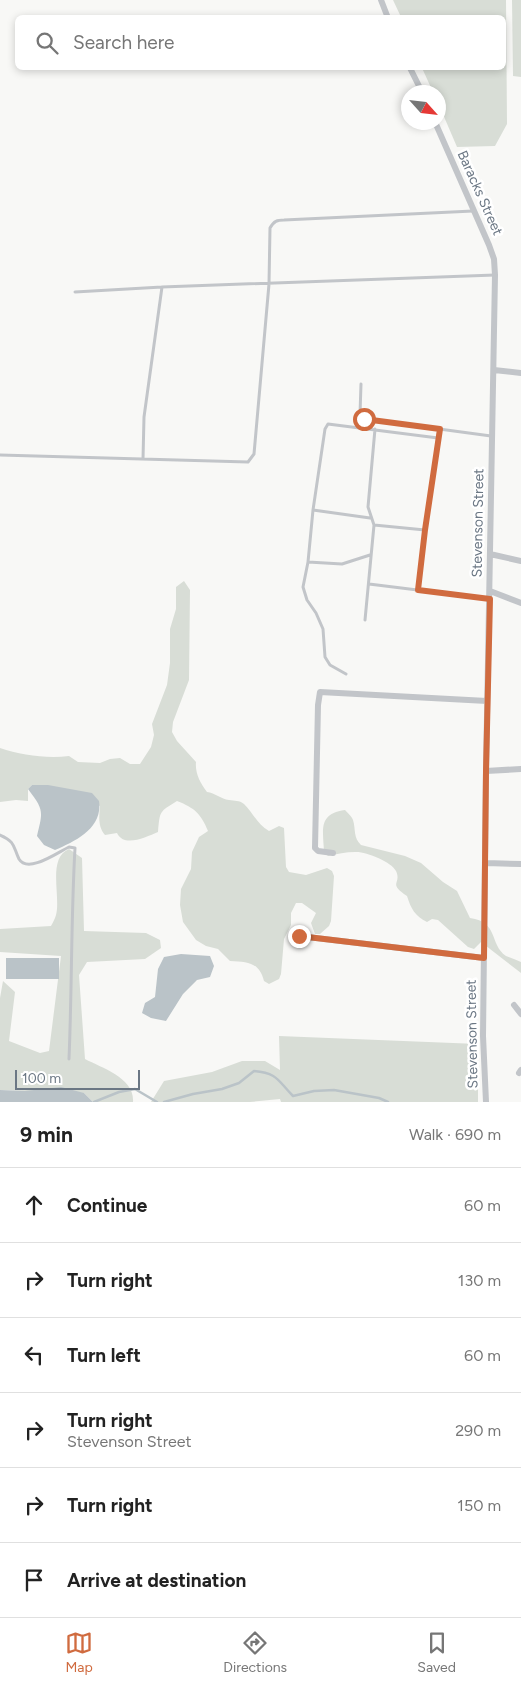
<!DOCTYPE html>
<html lang="en">
<head>
<meta charset="utf-8">
<style>
  :root { --surface:#fff; --page:#f2f2f2; --text:#222; --muted:#767676; --line:#e0e0e0; --accent:#d06b3f }
  body { margin:0; font-family:Figtree,sans-serif; background:var(--page); color:var(--text) }
  .compass { position:absolute; left:401px; top:85px; width:45px; height:45px; border-radius:50%; background:var(--surface); box-shadow:0 2px 8px #0003; rotate:117deg }
  .scale { position:absolute; left:15px; bottom:12px; width:125px; box-sizing:border-box; padding-left:5px; border:2px solid #6b7784; border-top:0; font-size:14px; line-height:18px; white-space:nowrap; color:#6b7784; -webkit-text-stroke:4px #fff; paint-order:stroke }
  .stop { position:absolute; width:15px; height:15px; margin:-11px; border:4px solid #d06b3f; border-radius:50%; background:#fff }
  .stop.end { background:#d06b3f; border-color:#fff; box-shadow:0 1px 5px #0008 }
  .list { margin:0; padding:0; list-style:none }
  h2 { display:flex; justify-content:space-between; align-items:center; height:65px; margin:0; padding:0 20px; font-size:21px }
  h2 small { font-size:16px; font-weight:400; color:var(--muted) }
  .list li { display:grid; grid-template-columns:32px 1fr auto; gap:15px; align-items:center; box-sizing:border-box; height:75px; padding:0 20px; border-top:1px solid var(--line) }
  .list b { display:block; font-size:19px; white-space:nowrap }
  .list p { margin:0; font-size:16px; white-space:nowrap; color:var(--muted) }
  .list em { font-size:16px; font-style:normal; color:var(--muted) }
  .icon { flex:none; width:28px; height:28px; fill:none; stroke:currentColor; stroke-width:2; stroke-linecap:round; stroke-linejoin:round }
  .map { position:relative; flex:none; width:521px; height:1102px; overflow:hidden }
  .search { position:absolute; background:var(--surface); box-shadow:0 2px 8px #0003; left:15px; right:15px; top:15px; height:55px; display:flex; align-items:center; gap:12px; box-sizing:border-box; padding:0 18px; border-radius:8px; color:var(--muted); font-size:19px }
  .sheet { height:515px; background:var(--surface) }
  nav { display:flex; justify-content:space-around; align-items:center; box-sizing:border-box; height:70px; border-top:1px solid var(--line); background:var(--surface); font-size:14px; color:var(--muted) }
  nav a { display:grid; justify-items:center; gap:2px }
  nav .on { color:var(--accent) }
  .map>svg:first-child { display:block }
  .green { fill:#d8ddd6 }
  .water { fill:#bac3c8 }
  .lines { fill:none; stroke-linecap:round; stroke-linejoin:round }
  .stream { stroke:#bac3c8; stroke-width:2.5 }
  .service { stroke:#c2c5c9; stroke-width:3 }
  .minor { stroke:#c2c5c9; stroke-width:6 }
  .route { stroke:#d06b3f; stroke-width:6 }
  .labels { text-anchor:middle; dominant-baseline:central; stroke-width:5; stroke-linejoin:round; paint-order:stroke }
  .street-label { font-size:14px; fill:#6b7784; stroke:#fff }
</style>
</head>
<body>
<div class="map">
<svg width="521" height="1102" viewBox="0 0 521 1102">
  <rect width="100%" height="100%" fill="#f8f8f6"/>
  <path class="green" d="M393,0H506L507,124L495,146L457,147L439,105L438,92H433L422,68H504V18L401,17Z
    M512,0H521V77L513,76Z
    M184,581L190,590L189,680L173,722L172,732L177,741L196,762C195,773 200,783 207,792C215,793 221,799 229,800C235,801 239,800 244,804C253,813 258,825 269,831L279,826L284,828L286,867L289,872L306,875L327,868L332,871L334,876L331,921L329,926L320,934H315L311,923L316,913L302,903H296L291,913V925L284,939L281,974L279,979L269,984L264,981C259,962 248,962 230,961L218,949L206,946L196,940L183,922L180,905L181,889L191,869L192,852L199,837L208,831C201,814 195,808 177,801C159,812 160,811 158,832C146,837 124,848 117,833L105,835C98,827 99,817 100,806L32,785L28,789V801L16,800L0,802V748C21,755 47,759 69,756L78,762L100,763L110,759L120,758L130,764H140L151,747L154,735L152,724L167,685L170,663V629L176,609V587Z
    M345,810C348,813 352,817 353,820C356,830 353,837 361,845L405,856L421,863L443,882L457,891L470,918C499,922 489,944 506,956C511,958 516,960 521,962V973L481,942L474,949L468,947L438,920L432,919L427,922C415,916 411,909 407,896C387,883 402,884 396,871C392,862 365,851 355,852C346,852 337,854 328,856L324,852C323,829 318,814 345,810Z
    M69,849L82,858L84,931L146,933L160,940L161,948L145,959L87,962L79,975L85,1059C102,1068 135,1078 133,1102H93L84,1093L0,1090V998L3,981L15,992L9,1041L40,1053L49,1051L61,956L0,952V929L51,926C53,922 55,919 56,915C61,896 47,858 69,849Z
    M279,1036L478,1044V1102H281L280,1099L250,1102H151L164,1081L212,1072L242,1061H265L280,1070Z"/>
  <path class="water" d="M32,785H48L92,793L99,801C103,828 76,841 55,850L44,845L37,836C43,811 44,810 28,789Z
    M181,954L210,956L214,966L210,977L197,980L183,994L166,1021L151,1018L142,1013L145,1003L155,997L158,969L164,957Z
    M6,958H59V979H6Z
    M61,1087L84,1093L93,1102H0V1090L25,1091Z"/>
  <g class="lines">
    <path class="stream" d="M94,1102L119,1092L135,1089L157,1102
      M164,1102L193,1094L222,1089L239,1083L254,1071C278,1073 278,1081 293,1096L314,1091L334,1090L379,1098L388,1102"/>
    <path class="service" d="M75,292L162,287L495,275
      M361,384L360,414L365,419L491,436
      M0,455L248,462L254,454L269,284L270,228C274,221 277,220 284,220L473,211
      M143,459L144,417L162,287
      M313,510L370,518
      M374,525L425,530
      M370,555L342,564L308,562L313,510L325,429L328,424L438,438
      M308,562L303,587L307,600L316,613L323,629L325,657L330,665L346,674
      M369,584L490,599
      M418,590L425,530L439,429
      M365,620L374,525L368,507L375,429
      M0,835C16,842 13,847 19,859C28,874 58,852 69,847L75,848C71,918 72,988 69,1059"/>
    <path class="minor" d="M381,0L388,18
      M410,68L422,92
      M435,122L489,245L494,259L495,275L486,771L483,1036L486,1102
      M494,370L521,373
      M490,554L521,561
      M490,591L521,603
      M486,771L521,769
      M333,853L318,851L315,848L318,705L320,692L487,701
      M486,863L521,864
      M299,936L484,958
      M514,1005L521,1014
      M519,1073L521,1070"/>
  </g>
  <g class="lines">
    <path class="route" d="M299,936L484,958L486,771L490,599L418,590L425,530L440,429L364,419"/>
  </g>
  <g class="labels">
    <g class="street-label">
      <text transform="translate(480 193) rotate(66)">Baracks Street</text>
      <text transform="translate(478 523) rotate(-89)">Stevenson Street</text>
      <text transform="translate(472 1034) rotate(-91)">Stevenson Street</text>
    </g>
  </g>
</svg>
<svg class="compass" viewBox="-18 -18 36 36"><path d="M0-13l5 13h-10z" fill="#e53935"/><path d="M0 13l5-13h-10z" fill="#767676"/></svg>
<div class="scale">100 m</div>
<div class="stop" style="left:364px;top:419px"></div>
<div class="stop end" style="left:299px;top:936px"></div>
<div class="search"><svg class="icon" aria-label="search" viewBox="0 0 24 24"><circle cx="10" cy="10" r="6"/><path d="M15 15l6 6"/></svg>Search here</div>
</div>
<section class="sheet">
<h2>9 min<small>Walk · 690 m</small></h2>
<ul class="list">
<li><svg class="icon" aria-label="ahead" viewBox="0 0 24 24"><path d="M12 20V5M6 11l6-6 6 6"/></svg><div><b>Continue</b></div><em>60 m</em></li>
<li><svg class="icon" aria-label="right" viewBox="0 0 24 24"><path d="M7 20v-9h11M14 6l5 5-5 5"/></svg><div><b>Turn right</b></div><em>130 m</em></li>
<li><svg class="icon" aria-label="left" viewBox="0 0 24 24"><path d="M17 20v-9H6M10 6l-5 5 5 5"/></svg><div><b>Turn left</b></div><em>60 m</em></li>
<li><svg class="icon" aria-label="right" viewBox="0 0 24 24"><path d="M7 20v-9h11M14 6l5 5-5 5"/></svg><div><b>Turn right</b><p>Stevenson Street</p></div><em>290 m</em></li>
<li><svg class="icon" aria-label="right" viewBox="0 0 24 24"><path d="M7 20v-9h11M14 6l5 5-5 5"/></svg><div><b>Turn right</b></div><em>150 m</em></li>
<li><svg class="icon" aria-label="arrive" viewBox="0 0 24 24"><path d="M6 21V4h12l-3 4 3 4H6"/></svg><div><b>Arrive at destination</b></div></li>
</ul>
</section>
<nav>
<a class="on"><svg class="icon" aria-label="map" viewBox="0 0 24 24"><path d="M3 6l6-2 6 2 6-2v14l-6 2-6-2-6 2zM9 4v14M15 6v14"/></svg>Map</a>
<a><svg class="icon" aria-label="directions" viewBox="0 0 24 24"><path d="M12 3l9 9-9 9-9-9zM9 14v-3h6M13 9l2 2-2 2"/></svg>Directions</a>
<a><svg class="icon" aria-label="saved" viewBox="0 0 24 24"><path d="M7 4h10v16l-5-4-5 4z"/></svg>Saved</a>
</nav>
</body>
</html>
